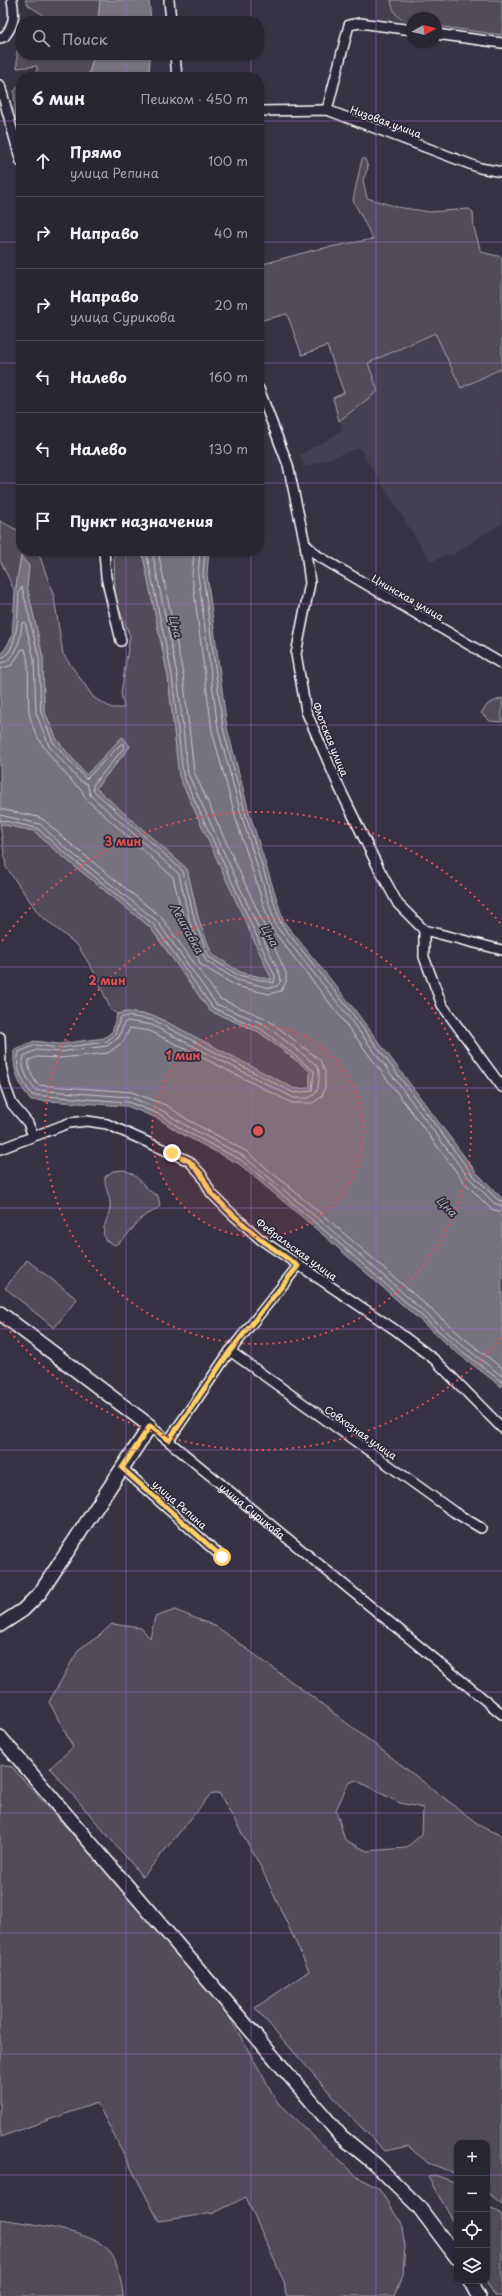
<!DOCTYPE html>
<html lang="ru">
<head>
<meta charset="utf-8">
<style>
  :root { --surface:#292634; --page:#312e3c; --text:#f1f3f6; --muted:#a5a5ac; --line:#45434f }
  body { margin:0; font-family:"Playpen Sans",sans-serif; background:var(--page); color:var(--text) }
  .controls { position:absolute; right:12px; bottom:12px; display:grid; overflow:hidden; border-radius:8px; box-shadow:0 1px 3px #0004 }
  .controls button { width:36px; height:36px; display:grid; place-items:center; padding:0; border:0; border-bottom:1px solid var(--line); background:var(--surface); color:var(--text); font:20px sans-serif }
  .compass { position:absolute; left:406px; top:12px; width:36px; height:36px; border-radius:50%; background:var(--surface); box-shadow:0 1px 3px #0004; rotate:82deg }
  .stop { position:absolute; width:12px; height:12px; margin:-9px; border:3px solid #ffd166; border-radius:50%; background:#fff }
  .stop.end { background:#ffd166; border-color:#fff; box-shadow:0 1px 4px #0008 }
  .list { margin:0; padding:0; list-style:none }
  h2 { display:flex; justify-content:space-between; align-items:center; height:52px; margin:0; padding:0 16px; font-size:17px }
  h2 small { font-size:13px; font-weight:400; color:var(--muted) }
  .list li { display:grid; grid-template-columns:26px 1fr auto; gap:12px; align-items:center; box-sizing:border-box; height:72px; padding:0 16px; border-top:1px solid var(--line) }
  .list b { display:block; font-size:15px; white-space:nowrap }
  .list p { margin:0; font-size:13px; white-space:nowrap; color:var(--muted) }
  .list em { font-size:13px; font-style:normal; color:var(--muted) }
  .icon { flex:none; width:22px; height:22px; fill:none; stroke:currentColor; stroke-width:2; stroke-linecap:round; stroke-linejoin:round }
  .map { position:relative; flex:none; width:502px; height:2296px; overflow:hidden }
  .search { position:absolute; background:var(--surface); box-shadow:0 1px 3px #0004; left:16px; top:16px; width:248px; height:44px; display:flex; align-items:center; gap:10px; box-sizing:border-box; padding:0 14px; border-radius:16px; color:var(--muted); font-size:15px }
  .panel { position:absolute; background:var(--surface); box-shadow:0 1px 3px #0004; left:16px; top:72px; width:248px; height:484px; border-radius:16px }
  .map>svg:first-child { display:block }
  .built { fill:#444051 }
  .green { fill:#514c5c; stroke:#a8a6ae; fill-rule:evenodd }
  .water { fill:#76737f; stroke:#adabb2 }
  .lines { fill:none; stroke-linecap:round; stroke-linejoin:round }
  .shore { stroke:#c8c7cc; stroke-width:1 }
  .street-casing { stroke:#fff; stroke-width:12 }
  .secondary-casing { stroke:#fff; stroke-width:16 }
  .street { stroke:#2f2a3d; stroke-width:9 }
  .secondary { stroke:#2f2a3d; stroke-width:13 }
  .route { stroke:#ffd166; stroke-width:5 }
  .grid { fill:none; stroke:#a36bd2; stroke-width:1; stroke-opacity:0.55 }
  .ring { fill:none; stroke:#de5353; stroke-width:2; stroke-dasharray:2 4 }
  .labels { text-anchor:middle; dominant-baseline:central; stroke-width:3.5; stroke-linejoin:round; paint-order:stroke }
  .street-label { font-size:10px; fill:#fff; stroke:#2f2a3d }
  .water-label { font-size:11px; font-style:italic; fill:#b4b2b9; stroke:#2f2a3d }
  .centre { fill:#de5353; stroke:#2f2a3d; stroke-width:2 }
  .ring-label { font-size:12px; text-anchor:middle; font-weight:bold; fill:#de5353; stroke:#2f2a3d; stroke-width:3.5; stroke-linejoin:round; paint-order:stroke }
</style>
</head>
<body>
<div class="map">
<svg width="502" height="2296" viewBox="0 0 502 2296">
  <rect width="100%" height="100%" fill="#373345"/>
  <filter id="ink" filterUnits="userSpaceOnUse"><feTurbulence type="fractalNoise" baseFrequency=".025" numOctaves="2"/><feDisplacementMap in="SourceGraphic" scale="8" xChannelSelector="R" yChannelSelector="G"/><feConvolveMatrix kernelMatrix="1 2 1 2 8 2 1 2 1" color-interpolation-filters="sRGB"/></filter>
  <g filter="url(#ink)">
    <path class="built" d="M377,0H502V39L436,28V18H412V25L376,18Z
      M435,333L461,388L502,368V523L452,555L448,554L431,562L359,448L305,467L300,455L340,432L342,428L339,421L378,391L368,363Z"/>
    <path class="green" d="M25,0H100L98,21H40L42,14L29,6Z
      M391,0H502V35L436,26V18H412V23C398,21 393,13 391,0Z
      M21,49V55H94L88,77H30L37,71V66L17,68V51Z
      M21,84V137L16,126L14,91Z
      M362,159H365L368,168L363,180L367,198L397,207L430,212L469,209L473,212L474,228L481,252L502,257V368L461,388L435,333L368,363L378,391L339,421L333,398L344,393L327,346L302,355L287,314L259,321V265L314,250L373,239L353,200Z
      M0,521L21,532V551H38L54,597L63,654L94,698L112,708H124L121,693L130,636L115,599L114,551H142L168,676L179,776L273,980L240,972L212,955L199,921L187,869L96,788L130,747L123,737L86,775L57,740L44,710L43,658L27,586L29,566L21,556L15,592L0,560Z
      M502,698V722L490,721L481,713L488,704Z
      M0,824L34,831L57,852L150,927L210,1011L259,1032L310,1071V1088L295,1089L155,1016L127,1012L117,1014L111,1010L94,972L78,946L39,914L6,867Z
      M124,1170C141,1175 142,1189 158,1196L160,1206C153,1213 146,1214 142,1218C132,1228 127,1238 115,1245L105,1240C100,1224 109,1222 110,1207C111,1196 104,1189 105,1177L113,1171Z
      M27,1260L77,1299L54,1328L5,1288Z
      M175,1610L217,1627L318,1701L482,1827L502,1836V2204L487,2192V2143H457V2174L428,2163L408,2146L385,2151L351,2117L255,2008L309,1971L260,1865L219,1793L210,1795L143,1877L50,1768L73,1747L49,1702L79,1649L99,1636L112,1624L141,1628L150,1638L155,1617ZM355,1780L400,1803L423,1808L422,1834L406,1848L367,1851L345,1840L336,1810L348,1784Z
      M0,1765L12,1767L184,1958L226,2011L278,2103L356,2176L379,2189L401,2223L405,2246L403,2276L394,2296H286L284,2282L246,2197L214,2213L159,2221L97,2103L0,2137Z
      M435,2175L457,2183V2228L428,2177Z
      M487,2205L502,2214V2296H495L486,2281Z
      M0,2219C25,2223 96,2231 110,2252C118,2263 122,2283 123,2296H0Z"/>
    <path class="water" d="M100,0H149L151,21H98Z
      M94,55H150L149,77H88Z
      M142,551H209L207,574L227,728L250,815L284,922L348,1001L476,1172L502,1198V1387L456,1352L321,1233L239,1164L180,1133L159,1119L127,1106L30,1100C18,1082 13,1072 14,1050L34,1041L59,1044L104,1038L112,1032L117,1014L127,1012L155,1016L295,1089L310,1088V1071L259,1032L210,1011L150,927L57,852L34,831L0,824V657L12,637L15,592L21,556L29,566L27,586L43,658L44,710L57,740L86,775L122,737L130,746L96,788L187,869L199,921L212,954L240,972L272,980L179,776L168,676Z"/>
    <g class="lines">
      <path class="shore" d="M194,551L192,575L212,731L236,819L271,928L336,1011L464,1182L491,1209L502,1212
        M200,551L198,575L218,729L242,817L276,926L341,1007L468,1177L494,1203L502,1206
        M205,551L203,574L223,728L246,816L281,924L345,1004L472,1174L498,1200L502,1201
        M0,658C19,656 18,606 19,592L22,587L39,658L41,712L53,742L86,779L121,744H123L124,748L93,785V790L183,871L195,922L209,957L238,975L274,983L275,976L183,775L172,675L146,551
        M0,663C17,662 21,636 22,623L25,622L34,659L36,713L49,746L79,780L87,784L90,795L179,874L190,923L206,961L237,980L270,988L277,986L281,981L280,975L188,774L177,674L152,551
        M0,669L12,665L22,649H25C31,669 27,691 29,711C32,739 57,764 75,785L81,789L86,799L173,877L185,926L201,965L236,986L269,994L281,991L286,982V973L194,772L183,674L158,551
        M0,809L38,817L44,820L67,841L161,917L220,999L267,1019L320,1060L325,1072V1088L322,1096L313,1103H292L150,1031L130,1028L123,1042L108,1053L60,1058L37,1057L29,1060C27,1068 33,1078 38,1085L132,1092L166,1105L188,1120L246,1151L331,1222L466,1340L502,1368
        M0,815L40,824L63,846L157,921L216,1004L264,1024L315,1064C320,1069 319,1073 319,1079C318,1098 311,1099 294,1098L152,1025L127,1021L124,1023L119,1037L107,1046L60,1052L36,1050L24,1056C20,1068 28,1080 35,1090L130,1097L163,1111L185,1125L243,1156L327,1226L462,1345L502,1376
        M0,820L37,828L60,849L153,924L213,1008L261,1029L314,1071L312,1091L294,1093L153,1020L127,1016L120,1018L115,1034L106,1042L59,1048L35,1045L19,1052C14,1069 23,1082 32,1095L128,1102L161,1115L183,1130L241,1160L324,1230L459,1349L502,1382"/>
      <defs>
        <g id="street">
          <path d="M169,0L171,21"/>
          <path d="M436,34L502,43"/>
          <path d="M0,38L4,37C14,25 15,16 12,0"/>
          <path d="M175,55L177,77"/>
          <path d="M0,85L21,162"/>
          <path d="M327,110L349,25L360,23L412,30"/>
          <path d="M259,111L327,110L480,168L502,172"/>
          <path d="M259,389L288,465L305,544L310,583L296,654L306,711L340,789L378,867L398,904L424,930L502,950"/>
          <path d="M305,544L318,556L502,664"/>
          <path d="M104,551L106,577L121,641"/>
          <path d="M424,930V957L442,1005L502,1087"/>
          <path d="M0,1037L1,1066L5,1085L12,1104L28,1123L33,1136"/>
          <path d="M0,1149L69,1123L87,1121L107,1124L189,1161L201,1174L211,1193L232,1214L260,1239L394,1329L435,1360L502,1428"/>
          <path d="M230,1351L454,1512L481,1528"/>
          <path id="s1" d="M150,1426L502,1714"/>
          <path d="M169,1440L230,1351L298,1266"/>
          <path d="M122,1468L222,1557"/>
        </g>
        <path id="secondary" d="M0,1313L150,1426L40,1593L23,1610L0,1625
          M0,1737L341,2136L375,2164L418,2206L457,2258
          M471,2281L479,2296"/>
      </defs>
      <use href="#street" class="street-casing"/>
      <use href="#secondary" class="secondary-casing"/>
      <use href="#street" class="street"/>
      <use href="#secondary" class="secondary"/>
    </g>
  </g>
  <g class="lines" filter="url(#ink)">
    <path class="route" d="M172,1153L189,1161L201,1174L211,1193L232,1214L260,1239L298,1266L230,1351L169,1440L150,1426L122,1468L222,1557"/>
  </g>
  <path class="grid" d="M126,0V21M251,0V21M376,0V2296M126,55V77M251,55V77M0,121H21M259,121H502M0,242H21M259,242H502M0,363H21M259,363H502M0,483H21M259,483H502M126,551V2296M251,551V2296M0,604H502M0,725H502M0,846H502M0,967H502M0,1088H502M0,1208H502M0,1329H502M0,1450H502M0,1571H502M0,1692H502M0,1813H502M0,1933H502M0,2054H502M0,2175H457M487,2175H502"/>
  <circle cx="258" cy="1131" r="106" fill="#de5353" fill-opacity=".12"/>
  <g class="ring">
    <circle cx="258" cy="1131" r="106"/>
    <circle cx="258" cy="1131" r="213"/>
    <path d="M501 1338A319 319 0 0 1 2 1321M2 941A319 319 0 0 1 501 924"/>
  </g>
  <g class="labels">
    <g class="street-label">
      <text transform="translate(386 121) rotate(20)">Низовая улица</text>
      <text transform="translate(408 597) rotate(30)">Цнинская улица</text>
      <text transform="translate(331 739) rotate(68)">Флотская улица</text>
      <text transform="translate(297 1249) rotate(36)">Февральская улица</text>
      <text transform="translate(361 1432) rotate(35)">Совхозная улица</text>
      <text transform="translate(180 1504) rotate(41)">улица Репина</text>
      <text stroke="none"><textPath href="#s1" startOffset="133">улица Сурикова</textPath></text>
    </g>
    <g class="water-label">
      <text transform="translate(176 626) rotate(75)">Цна</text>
      <text transform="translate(187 928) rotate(61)">Лештавка</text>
      <text transform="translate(270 935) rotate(61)">Цна</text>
      <text transform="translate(447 1206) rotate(46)">Цна</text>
    </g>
  </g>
  <circle cx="258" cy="1131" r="6" class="centre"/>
  <g class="ring-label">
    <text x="123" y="846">3 мин</text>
    <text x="107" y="985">2 мин</text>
    <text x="183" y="1060">1 мин</text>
  </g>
</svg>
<div class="controls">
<button>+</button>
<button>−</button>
<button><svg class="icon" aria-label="locate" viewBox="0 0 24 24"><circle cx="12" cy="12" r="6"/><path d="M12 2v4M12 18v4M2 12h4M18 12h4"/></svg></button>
<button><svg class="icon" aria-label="layers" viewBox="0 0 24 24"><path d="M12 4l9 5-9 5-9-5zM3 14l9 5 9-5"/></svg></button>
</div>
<svg class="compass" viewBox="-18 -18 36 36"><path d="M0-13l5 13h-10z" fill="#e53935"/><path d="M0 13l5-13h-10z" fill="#a5a5ac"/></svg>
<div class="stop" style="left:222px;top:1557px"></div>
<div class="stop end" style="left:172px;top:1153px"></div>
<div class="search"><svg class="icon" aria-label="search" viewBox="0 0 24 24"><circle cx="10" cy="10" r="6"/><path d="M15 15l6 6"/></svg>Поиск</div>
<section class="panel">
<h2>6 мин<small>Пешком · 450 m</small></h2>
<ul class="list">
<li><svg class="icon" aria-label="ahead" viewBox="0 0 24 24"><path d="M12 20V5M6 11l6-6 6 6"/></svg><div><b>Прямо</b><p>улица Репина</p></div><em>100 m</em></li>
<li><svg class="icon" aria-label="right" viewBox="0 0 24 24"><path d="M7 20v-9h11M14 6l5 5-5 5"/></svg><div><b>Направо</b></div><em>40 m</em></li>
<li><svg class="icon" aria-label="right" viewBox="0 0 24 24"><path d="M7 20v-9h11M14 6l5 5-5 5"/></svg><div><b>Направо</b><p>улица Сурикова</p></div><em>20 m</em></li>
<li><svg class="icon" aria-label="left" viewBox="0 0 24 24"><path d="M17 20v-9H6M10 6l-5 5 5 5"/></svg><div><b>Налево</b></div><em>160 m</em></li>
<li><svg class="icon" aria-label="left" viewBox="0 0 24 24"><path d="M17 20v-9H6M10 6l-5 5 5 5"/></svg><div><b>Налево</b></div><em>130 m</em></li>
<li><svg class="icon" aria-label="arrive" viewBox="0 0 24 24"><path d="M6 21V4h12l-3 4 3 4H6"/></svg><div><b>Пункт назначения</b></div></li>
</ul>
</section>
</div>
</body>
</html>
